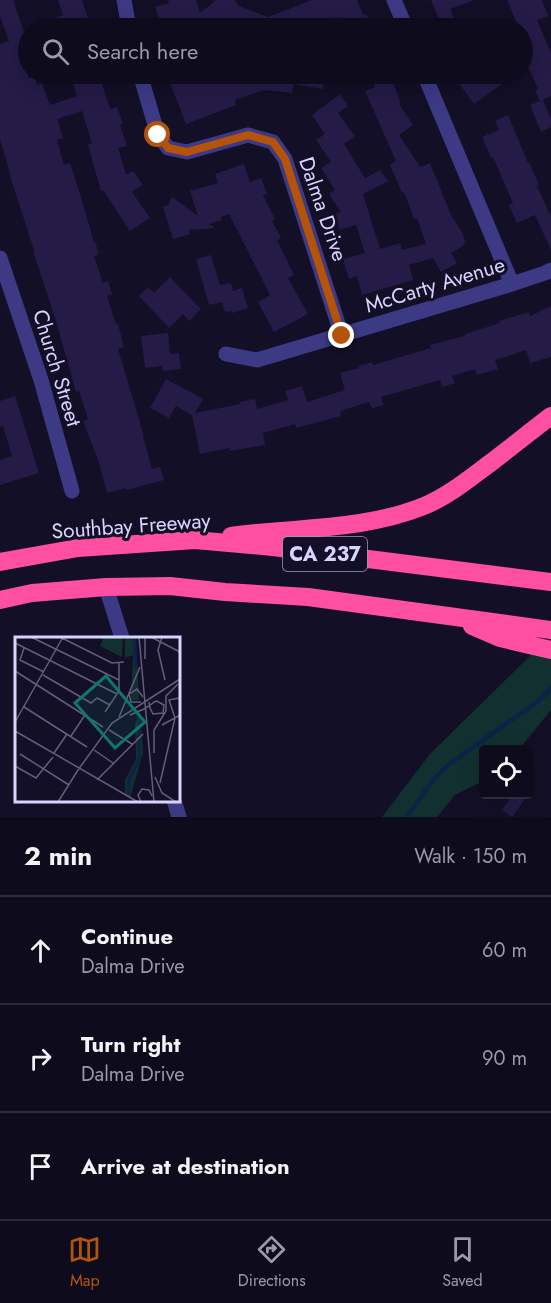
<!DOCTYPE html>
<html lang="en">
<head>
<meta charset="utf-8">
<style>
  :root { --surface:#0e0b1c; --page:#171425; --text:#f1f3f6; --muted:#9b9ba3; --line:#2e2b3b; --accent:#b45309 }
  body { margin:0; font-family:Jost,sans-serif; background:var(--page); color:var(--text) }
  .controls { position:absolute; right:18px; bottom:18px; display:grid; overflow:hidden; border-radius:6px; box-shadow:0 6px 24px #0002 }
  .controls button { width:54px; height:54px; display:grid; place-items:center; padding:0; border:0; border-bottom:2px solid var(--line); background:var(--surface); color:var(--text); font:30px sans-serif }
  .stop { position:absolute; width:18px; height:18px; margin:-14px; border:4px solid #b45309; border-radius:50%; background:#fff }
  .stop.end { background:#b45309; border-color:#fff; box-shadow:0 2px 6px #0008 }
  .list { margin:0; padding:0; list-style:none }
  h2 { display:flex; justify-content:space-between; align-items:center; height:78px; margin:0; padding:0 24px; font-size:26px }
  h2 small { font-size:20px; font-weight:400; color:var(--muted) }
  .list li { display:grid; grid-template-columns:39px 1fr auto; gap:18px; align-items:center; box-sizing:border-box; height:108px; padding:0 24px; border-top:2px solid var(--line) }
  .list b { display:block; font-size:22px; white-space:nowrap }
  .list p { margin:0; font-size:20px; white-space:nowrap; color:var(--muted) }
  .list em { font-size:20px; font-style:normal; color:var(--muted) }
  .icon { flex:none; width:33px; height:33px; fill:none; stroke:currentColor; stroke-width:2; stroke-linecap:round; stroke-linejoin:round }
  .map { position:relative; flex:none; width:551px; height:817px; overflow:hidden }
  .search { position:absolute; background:var(--surface); box-shadow:0 6px 24px #0002; left:18px; right:18px; top:18px; height:66px; display:flex; align-items:center; gap:15px; box-sizing:border-box; padding:0 21px; border-radius:33px; color:var(--muted); font-size:22px }
  .sheet { height:402px; background:var(--surface) }
  nav { display:flex; justify-content:space-around; align-items:center; box-sizing:border-box; height:84px; border-top:2px solid var(--line); background:var(--surface); font-size:16px; color:var(--muted) }
  nav a { display:grid; justify-items:center; gap:3px }
  nav .on { color:var(--accent) }
  .map>svg:first-child { display:block }
  .green { fill:#12302f }
  .lines { fill:none; stroke-linecap:round; stroke-linejoin:round }
  .stream { stroke:#0c2248; stroke-width:4.5 }
  .building { fill:#241b47 }
  .street { stroke:#3d3a85; stroke-width:15 }
  .highway { stroke:#ff4fa3; stroke-width:18 }
  .route { stroke:#b45309; stroke-width:8 }
  .labels { text-anchor:middle; dominant-baseline:central; stroke-width:6; stroke-linejoin:round; paint-order:stroke }
  .shield { fill:#130f26; stroke:#9e99be; stroke-width:1.5 }
  .shield-label { font-size:20px; font-weight:bold; fill:#d9d4ff }
  .street-label { font-size:21px; fill:#d9d4ff; stroke:#130f26 }
  .inset-river { fill:none; stroke:#0c2248; stroke-width:3 }
  .inset-road { fill:none; stroke:#625e7d; stroke-width:1.5 }
  .view { fill:#0f766e; fill-opacity:0.15; stroke:#0f766e; stroke-width:3 }
  .inset-edge { fill:none; stroke:#d9d4ff; stroke-width:3 }
</style>
</head>
<body>
<div class="map">
<svg width="551" height="817" viewBox="0 0 551 817">
  <rect width="100%" height="100%" fill="#130f26"/>
  <path class="green" d="M539,647L551,650V710L519,749L484,750L483,781L455,795L437,817H382L430,754Z"/>
  <g class="lines">
    <path class="stream" d="M407,817L433,780L448,765L537,702L551,689"/>
  </g>
  <path class="building" d="M0,0H13L28,44V78L35,76L37,85L42,83L50,105L77,96L70,74H127L128,76L102,84L110,109L117,107L123,124L120,125L127,146L118,148L126,175L133,171L143,185L132,192L150,218L130,231L103,190L101,191L88,145L92,143L82,111L57,119L63,138L57,140L64,165L70,163L81,197L94,242L95,241L99,255L94,256L103,283L108,281L112,294L107,296L116,324H118L124,347L118,349L144,436H143L152,469L160,467L164,480L127,490L126,488L107,493L99,463L83,421L88,419L79,391L76,392L56,321L33,251L34,250L9,173H10L0,140V44L9,41L0,16Z
    M58,0H82L91,28H28V26L63,15Z
    M168,0H196L200,13L216,0H234L239,6L268,17L312,0H357L363,15L366,14L373,28H342L337,17L306,28H162L155,7L169,3Z
    M431,0H472V1L450,9L459,28H442Z
    M507,0H542L548,16L537,20L551,53V96L543,100L551,119V127L541,132L530,105L540,101L535,90L538,89L522,53V28H519Z
    M179,74H181L182,77L191,74H233L235,79L251,74H325L323,89L293,84L292,93L264,90L235,100L236,105L186,124L168,78Z
    M370,74H392L395,82L393,83L401,103L399,104L413,125L399,135L420,167L430,163L451,215L463,234L465,242L463,246L451,253L457,263L441,272L433,258L409,265L413,280L362,295L357,276L349,279L343,259L365,253L356,225L340,230L334,214L341,212L329,194L335,190L321,168L331,162L316,140L325,134L312,115L340,94L348,106L338,113L355,136L344,144L365,178L380,170L388,181L363,194L380,249L400,243L402,250L426,244L417,218L414,219L404,192L402,193L390,165L396,161L365,91L375,87Z
    M470,74H516L474,104L458,82Z
    M508,115L528,163L529,162L539,185L537,186L551,217V250L535,215L517,223L509,205L513,203L493,157L491,158L482,137L499,130L495,121Z
    M244,164L250,182L261,178L267,194L263,195L275,219L272,221L281,238L277,240L294,275L288,278L308,314L274,332L258,302L270,295L229,214L221,217L222,220L209,224L215,228L204,229L203,230L202,229L189,230L190,234L173,239L163,207L168,205L172,197L198,216L190,191L218,183L215,174Z
    M211,255L220,285L231,283L233,291L242,288L248,308L232,313V311L225,312L222,302L209,305L196,259Z
    M170,277L201,309L189,321L183,314L169,328L139,296L148,287L154,293Z
    M551,306V357L530,363L526,350L505,357L495,360L498,369L477,375L475,369L452,376L455,383L442,387L440,380L381,397L384,405L372,408L369,402L340,411L341,416L296,428L295,424L263,433L265,445L230,451L229,448L200,454L192,415L176,406L169,418L150,408L166,379L203,399L195,413L240,404V402L255,399L257,409L288,400L285,391L302,386L307,402L345,390L340,373L359,368L358,366L372,362L373,365L431,348L430,345L465,336V334L500,323L499,321L529,312L530,316Z
    M168,333L170,354L179,353L181,369L163,371L162,366L145,368L141,336Z
    M15,396L39,473L0,485V460L12,456L3,426L0,427V401Z
    M513,795H528L512,817L502,810Z"/>
  <g class="lines">
    <path class="street" d="M124,0L129,28
      M394,0L406,28
      M140,74L158,135L168,148L187,152L248,135L273,142L285,159L342,336
      M424,74L512,284
      M0,258L41,380L72,491
      M226,354L257,360L512,284L545,273L551,270
      M106,587L122,638
      M174,800L179,817"/>
    <path class="highway" d="M231,536C296,527 362,531 424,506C448,496 469,479 489,464C510,448 530,432 551,416
      M0,562L78,548L195,540L273,547L551,582
      M0,600L32,593L106,587L170,586L225,592L308,597L551,630
      M472,626L500,638L551,650"/>
  </g>
  <g class="lines">
    <path class="route" d="M158,135L168,148L187,152L248,135L273,142L285,159L342,336"/>
  </g>
  <g class="labels">
    <rect class="shield" x="283" y="537" width="84" height="34" rx="4.5"/>
    <g class="shield-label">
      <text x="325" y="554">CA 237</text>
    </g>
    <g class="street-label">
      <text transform="translate(323 209) rotate(71)">Dalma Drive</text>
      <text transform="translate(435 285) rotate(-17)">McCarty Avenue</text>
      <text transform="translate(57 368) rotate(73)">Church Street</text>
      <text transform="translate(131 526) rotate(-4)">Southbay Freeway</text>
    </g>
  </g>
  <g transform="translate(15 637)">
    <rect width="165" height="165" fill="#130f26"/>
    <path d="M89,0H108L107,20L85,9ZM110,0H121L124,63H116L118,18L110,21ZM125,74L128,116L115,161L110,158V143L121,122L120,87Z" fill="#12302f"/>
    <path class="inset-river" d="M119,0L121,32M113,158L114,143L124,122V78"/>
    <path class="inset-road" d="M16,0L104,43M124,0L139,165M130,0V22M136,0L165,15M147,0L143,13L150,43M47,1L97,26L109,25M0,6L102,57M9,11L5,23L29,35M0,34L88,90M28,38L76,66L82,61L95,68M126,65H116L114,57L122,52L128,60M9,70L72,110M90,75L104,54V26M115,78L129,72L138,66L139,65L142,64L149,68L148,76L138,77L135,71L134,65M104,80L125,30M0,85L48,0M147,88L165,78M94,93L117,107M0,94L123,165M56,99L70,78M79,113L98,126M39,116L52,97M139,116V93L151,74V59L163,47M5,117L54,148M0,129L21,141L38,120M63,133L97,86L165,42M140,140L147,156L161,165M82,143L128,97M145,146L160,81L154,63L164,61M43,165L63,133M126,165L123,158L127,152L134,153L137,159"/>
    <path class="view" d="M91,39L130,85L100,111L60,66Z"/>
    <rect width="165" height="165" class="inset-edge"/>
  </g>
</svg>
<div class="controls">
<button><svg class="icon" aria-label="locate" viewBox="0 0 24 24"><circle cx="12" cy="12" r="6"/><path d="M12 2v4M12 18v4M2 12h4M18 12h4"/></svg></button>
</div>
<div class="stop" style="left:158px;top:135px"></div>
<div class="stop end" style="left:342px;top:336px"></div>
<div class="search"><svg class="icon" aria-label="search" viewBox="0 0 24 24"><circle cx="10" cy="10" r="6"/><path d="M15 15l6 6"/></svg>Search here</div>
</div>
<section class="sheet">
<h2>2 min<small>Walk · 150 m</small></h2>
<ul class="list">
<li><svg class="icon" aria-label="ahead" viewBox="0 0 24 24"><path d="M12 20V5M6 11l6-6 6 6"/></svg><div><b>Continue</b><p>Dalma Drive</p></div><em>60 m</em></li>
<li><svg class="icon" aria-label="right" viewBox="0 0 24 24"><path d="M7 20v-9h11M14 6l5 5-5 5"/></svg><div><b>Turn right</b><p>Dalma Drive</p></div><em>90 m</em></li>
<li><svg class="icon" aria-label="arrive" viewBox="0 0 24 24"><path d="M6 21V4h12l-3 4 3 4H6"/></svg><div><b>Arrive at destination</b></div></li>
</ul>
</section>
<nav>
<a class="on"><svg class="icon" aria-label="map" viewBox="0 0 24 24"><path d="M3 6l6-2 6 2 6-2v14l-6 2-6-2-6 2zM9 4v14M15 6v14"/></svg>Map</a>
<a><svg class="icon" aria-label="directions" viewBox="0 0 24 24"><path d="M12 3l9 9-9 9-9-9zM9 14v-3h6M13 9l2 2-2 2"/></svg>Directions</a>
<a><svg class="icon" aria-label="saved" viewBox="0 0 24 24"><path d="M7 4h10v16l-5-4-5 4z"/></svg>Saved</a>
</nav>
</body>
</html>
